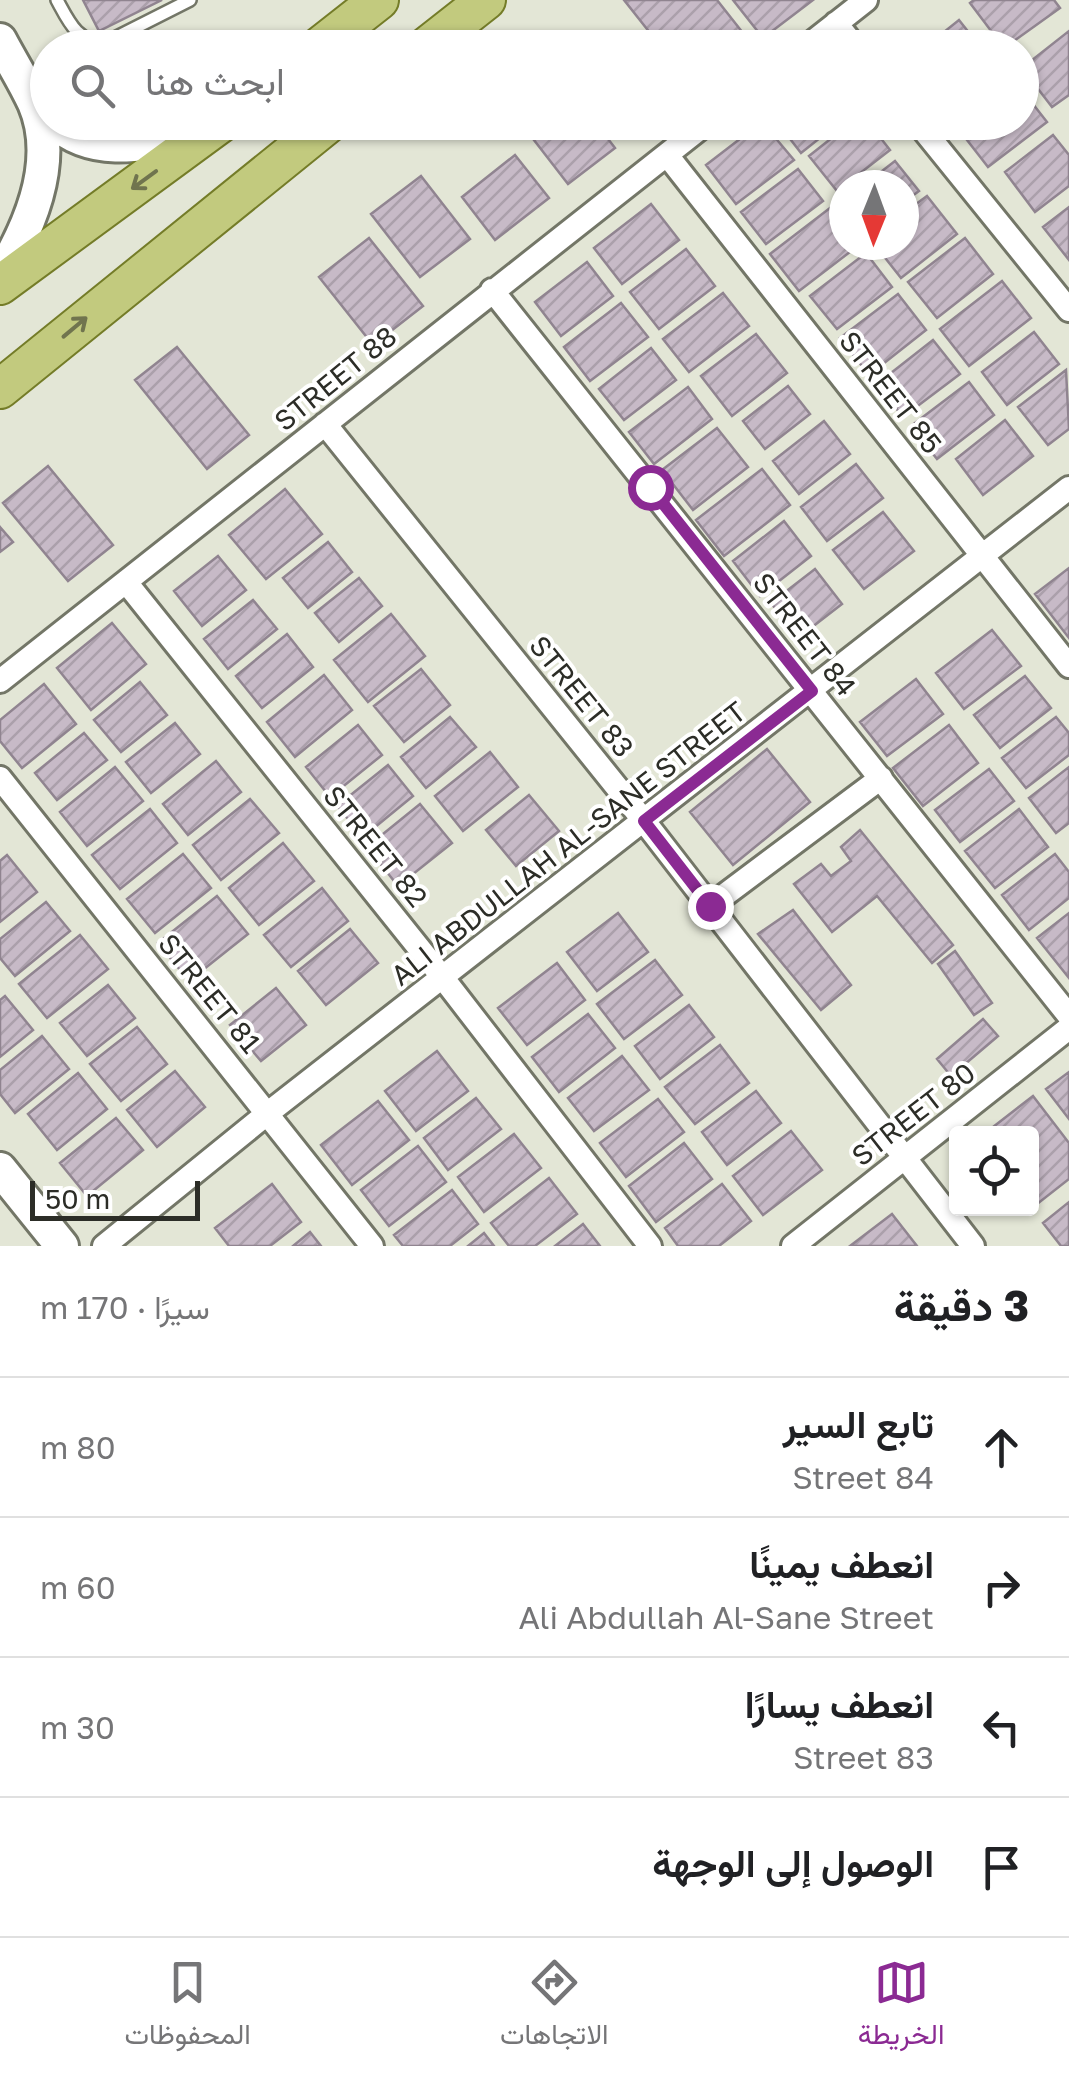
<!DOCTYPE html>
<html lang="ar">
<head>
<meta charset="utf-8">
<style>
  :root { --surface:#fff; --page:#f6f6f6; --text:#202124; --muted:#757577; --line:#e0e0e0; --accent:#8b2a93 }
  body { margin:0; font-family:"Golos Text",Vazirmatn,sans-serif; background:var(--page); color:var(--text); direction:rtl }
  .controls { position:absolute; right:30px; bottom:30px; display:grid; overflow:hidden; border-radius:10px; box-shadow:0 2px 8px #0004 }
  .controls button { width:90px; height:90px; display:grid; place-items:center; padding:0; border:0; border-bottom:2px solid var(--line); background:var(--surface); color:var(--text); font:50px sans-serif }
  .compass { position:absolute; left:829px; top:170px; width:90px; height:90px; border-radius:50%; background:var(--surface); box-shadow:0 2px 8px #0004; rotate:181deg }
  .scale { position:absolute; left:30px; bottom:25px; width:170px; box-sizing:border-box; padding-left:10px; border:5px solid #2c2d27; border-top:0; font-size:28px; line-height:35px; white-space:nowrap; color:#2c2d27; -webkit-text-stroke:8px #fff; paint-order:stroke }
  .stop { position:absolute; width:30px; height:30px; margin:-22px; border:8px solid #8b2a93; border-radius:50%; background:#fff }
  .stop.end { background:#8b2a93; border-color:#fff; box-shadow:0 2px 10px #0008 }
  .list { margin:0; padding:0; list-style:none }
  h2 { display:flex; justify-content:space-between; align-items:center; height:130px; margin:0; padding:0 40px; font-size:42px }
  h2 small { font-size:32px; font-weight:400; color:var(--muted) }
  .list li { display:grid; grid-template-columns:65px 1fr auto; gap:30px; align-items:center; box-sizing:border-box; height:140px; padding:0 40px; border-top:2px solid var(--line) }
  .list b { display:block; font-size:38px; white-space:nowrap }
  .list p { margin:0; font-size:32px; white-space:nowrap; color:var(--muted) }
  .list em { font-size:32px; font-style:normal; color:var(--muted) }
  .icon { flex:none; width:55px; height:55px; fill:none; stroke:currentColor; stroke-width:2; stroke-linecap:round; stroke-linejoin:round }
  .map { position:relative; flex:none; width:1069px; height:1246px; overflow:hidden; direction:ltr }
  .search { position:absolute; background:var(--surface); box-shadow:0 2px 8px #0004; left:30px; right:30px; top:30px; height:110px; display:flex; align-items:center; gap:25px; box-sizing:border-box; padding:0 35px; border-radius:55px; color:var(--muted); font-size:38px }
  .sheet { height:690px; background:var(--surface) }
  nav { display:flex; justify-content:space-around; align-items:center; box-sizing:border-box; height:140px; border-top:2px solid var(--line); background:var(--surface); font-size:28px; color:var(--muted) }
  nav a { display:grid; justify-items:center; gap:5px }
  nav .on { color:var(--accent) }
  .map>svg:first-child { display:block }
  .building { fill:url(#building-hatch); stroke:#908490; stroke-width:2.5 }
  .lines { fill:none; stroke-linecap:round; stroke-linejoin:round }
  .lane-casing { stroke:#737667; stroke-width:16 }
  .street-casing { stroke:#737667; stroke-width:28 }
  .secondary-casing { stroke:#737667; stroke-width:38 }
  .primary-casing { stroke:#747c28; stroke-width:42 }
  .lane { stroke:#fff; stroke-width:11 }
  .street { stroke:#fff; stroke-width:22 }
  .secondary { stroke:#fff; stroke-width:32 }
  .primary { stroke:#c2ca7e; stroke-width:38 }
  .oneway { stroke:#70744e }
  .route { stroke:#8b2a93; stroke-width:12 }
  .labels { text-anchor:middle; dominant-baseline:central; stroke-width:8; stroke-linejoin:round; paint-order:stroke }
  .street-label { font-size:28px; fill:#2c2d27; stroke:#fff }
</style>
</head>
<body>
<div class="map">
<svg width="1069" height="1246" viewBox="0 0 1069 1246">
  <defs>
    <pattern id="building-hatch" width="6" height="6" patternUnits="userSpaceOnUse" patternTransform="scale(2.5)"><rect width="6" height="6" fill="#c7bac7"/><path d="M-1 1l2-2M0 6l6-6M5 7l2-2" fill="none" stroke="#aba0ab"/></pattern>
  </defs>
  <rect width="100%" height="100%" fill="#e3e6d6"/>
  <path class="building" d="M83,0H162L99,31Z
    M624,0H717L743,33L724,48H662Z
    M733,0H813L763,38Z
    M974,0H1054L1060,8L1004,48L970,3Z
    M959,20L981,48H924Z
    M1069,31V95L1052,107L1022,68Z
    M638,34L648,48H620Z
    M1022,90L1047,122L988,167L953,122H1022Z
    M520,122H595L615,148L568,184Z
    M762,122L794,160L736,204L706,165Z
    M777,122H840L801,153Z
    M852,122H868L890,150L837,191L809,156Z
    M1053,135L1069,155V186L1035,212L1005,172Z
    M515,155L549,198L495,240L462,197Z
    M895,161L919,191L904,202V185H864Z
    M798,169L823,201L766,244L741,212Z
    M421,176L470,239L420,277L371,214Z
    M927,196L957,234L901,278L875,245H904V213Z
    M651,204L679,240L622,284L594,248Z
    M1069,207V260L1043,227Z
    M830,208L844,226V245H859L799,291L770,254Z
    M369,238L423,306L373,345L319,277Z
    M965,238L993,274L937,318L908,282Z
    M686,249L715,286L659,329L630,292Z
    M866,253L892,287L837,329L810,296Z
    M587,262L613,296L561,336L535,302Z
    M1002,281L1031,318L969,366L940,329Z
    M723,293L749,326L689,372L663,339Z
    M898,294L926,330L869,375L840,338Z
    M621,303L648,337L590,381L564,347Z
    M1034,332L1059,364L1007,405L982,372Z
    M756,334L787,373L732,416L701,376Z
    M933,340L960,374L903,417L877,384Z
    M177,347L249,435L207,469L135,380Z
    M651,348L676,380L624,420L599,389Z
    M1066,370L1069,429L1048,445L1018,407Z
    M969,382L994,415L937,459L911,426Z
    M788,386L810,414L765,449L743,421Z
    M688,387L712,419L654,464L629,432Z
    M1005,420L1033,456L983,495L956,459Z
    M824,421L850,454L799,494L773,461Z
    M717,428L748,467L693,510L662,470Z
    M856,464L883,498L827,541L801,507Z
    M48,466L113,545L68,581L3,503Z
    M762,469L790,505L724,556L696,520Z
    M285,489L322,534L266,579L229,535Z
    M883,512L914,551L864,589L833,550Z
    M784,521L811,556L760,596L733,561Z
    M0,527L13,542L0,552Z
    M328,542L352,572L308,608L283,578Z
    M218,556L246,590L202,626L174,591Z
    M1069,568V638L1035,594Z
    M815,569L842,604L798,638L771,603Z
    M359,578L382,606L339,642L315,613Z
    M253,600L277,629L228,669L204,639Z
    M391,614L425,656L368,702L334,660Z
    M112,623L146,664L91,710L57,668Z
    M992,630L1021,666L964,709L936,673Z
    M287,634L313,667L262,708L236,676Z
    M421,669L450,705L404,742L374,706Z
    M324,675L352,710L295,757L267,722Z
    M1025,676L1051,708L1000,748L974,715Z
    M916,679L943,714L887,756L860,722Z
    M140,682L167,715L121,752L94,720Z
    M44,684L76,724L22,768L0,741V720Z
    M450,717L476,747L426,788L401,757Z
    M1056,717L1069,733V755L1026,788L1002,758Z
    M175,723L200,754L151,793L126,762Z
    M358,725L382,755L330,797L306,767Z
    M949,725L978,763L923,806L893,768Z
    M84,733L107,760L57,800L35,773Z
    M767,749L810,802L733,865L690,812Z
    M490,752L518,787L463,831L435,796Z
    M216,761L241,792L188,835L163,804Z
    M388,765L413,796L363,837L337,806Z
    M115,767L143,801L87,846L60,812Z
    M1069,767V823L1056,833L1029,798Z
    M989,769L1014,801L960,842L935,810Z
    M529,795L559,831L516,866L486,830Z
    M250,799L279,833L221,880L193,845Z
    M420,804L452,843L398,886L367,847Z
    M150,809L177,843L120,889L92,855Z
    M1019,809L1048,847L995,888L965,851Z
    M860,830L953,945L932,963L877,896L832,932L794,884L821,864L831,876L851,861L841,847Z
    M283,843L314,881L259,925L229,888Z
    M183,854L211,888L155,933L127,899Z
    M1055,854L1069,872V898L1029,930L1002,895Z
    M7,855L37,892L0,922V861Z
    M322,888L348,921L291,967L264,935Z
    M217,896L248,934L189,981L158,943Z
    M46,902L70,931L15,976L0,958V939Z
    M793,910L851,985L821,1010L758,934Z
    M618,913L648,952L597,991L567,952Z
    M1069,913V978L1037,938Z
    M350,929L378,963L326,1005L298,971Z
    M80,935L108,969L47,1018L19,984Z
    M955,951L992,1003L974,1015L938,964Z
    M655,960L682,995L624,1039L597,1004Z
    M557,963L585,1000L527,1045L498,1008Z
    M108,985L135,1018L87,1056L60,1023Z
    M276,988L306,1025L261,1061L230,1025Z
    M5,996L33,1030L0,1057V1000Z
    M689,1005L714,1037L660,1079L635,1046Z
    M588,1014L615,1048L559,1092L532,1057Z
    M983,1019L998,1036L951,1076L937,1059Z
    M137,1027L167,1064L121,1101L90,1064Z
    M42,1036L69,1069L15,1113L0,1094V1070Z
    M720,1045L749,1083L695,1124L665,1087Z
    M437,1051L468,1091L416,1131L385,1091Z
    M622,1056L649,1090L594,1131L568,1098Z
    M175,1071L205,1107L157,1147L127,1110Z
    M1069,1072V1119L1046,1089Z
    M78,1073L107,1109L57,1150L28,1114Z
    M756,1091L781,1123L727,1165L702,1132Z
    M1033,1096L1069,1143V1179L1032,1208V1134H984Z
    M476,1098L501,1129L448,1170L424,1138Z
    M658,1099L684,1132L626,1177L600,1143Z
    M378,1101L409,1140L352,1185L321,1145Z
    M116,1118L143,1150L87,1196L60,1163Z
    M791,1131L822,1170L763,1215L733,1176Z
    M514,1134L541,1168L484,1212L458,1177Z
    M684,1143L712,1179L656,1222L629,1186Z
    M418,1146L446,1182L389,1226L361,1190Z
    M549,1178L577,1214L535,1246H509L491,1223Z
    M272,1184L301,1222L270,1246H229L215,1228Z
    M722,1184L751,1221L719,1246H678L665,1228Z
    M452,1190L478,1224L450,1246H403L394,1235Z
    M1069,1202V1246H1061L1043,1223Z
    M892,1214L917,1246H850Z
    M583,1224L600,1246H555Z
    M310,1232L321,1246H293Z
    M484,1233L494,1246H468Z"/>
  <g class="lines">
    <defs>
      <path id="lane" d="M57,0C69,22 77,42 105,43L190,0"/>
      <path id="street" d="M836,23L856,48
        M805,48L866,0
        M917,122L1069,310
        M667,155L1069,666
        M492,290L1069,1016
        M325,424L644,821L973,1246
        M126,582L443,978L650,1246
        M0,681L708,122
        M0,778L372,1246
        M710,906L881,778
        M104,1246L268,1113L1069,488
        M793,1246L1069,1028"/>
      <path id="secondary" d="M0,40C11,61 24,81 34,103C59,161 30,227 0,276
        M54,122C99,163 158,140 212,131
        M0,1169L62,1246"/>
      <path id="primary" d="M318,48L379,0
        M425,48L486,0
        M0,285L222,122
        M0,389L330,122"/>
    </defs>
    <use href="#lane" class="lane-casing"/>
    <use href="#street" class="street-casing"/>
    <use href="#secondary" class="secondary-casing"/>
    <use href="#primary" class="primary-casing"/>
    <use href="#lane" class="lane"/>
    <use href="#street" class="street"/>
    <use href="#secondary" class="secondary"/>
    <use href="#primary" class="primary"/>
  </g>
  <defs><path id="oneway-shaft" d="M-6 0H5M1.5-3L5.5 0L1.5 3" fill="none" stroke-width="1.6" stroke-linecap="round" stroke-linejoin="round" transform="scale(2.5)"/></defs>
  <g class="oneway">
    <use href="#oneway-shaft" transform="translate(144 180) rotate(144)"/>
    <use href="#oneway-shaft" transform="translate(75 327) rotate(-40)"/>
  </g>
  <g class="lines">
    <path class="route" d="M650,487L812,691L644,821L710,906"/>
  </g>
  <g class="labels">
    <g class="street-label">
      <text transform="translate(335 378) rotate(-39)">STREET 88</text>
      <text transform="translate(891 392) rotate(52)">STREET 85</text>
      <text transform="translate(805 634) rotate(52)">STREET 84</text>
      <text transform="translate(582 696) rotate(51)">STREET 83</text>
      <text transform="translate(568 843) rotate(-38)">ALI ABDULLAH AL-SANE STREET</text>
      <text transform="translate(376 846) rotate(51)">STREET 82</text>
      <text transform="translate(210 993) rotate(51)">STREET 81</text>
      <text transform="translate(913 1114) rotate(-38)">STREET 80</text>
    </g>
  </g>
</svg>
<div class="controls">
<button><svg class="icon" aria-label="locate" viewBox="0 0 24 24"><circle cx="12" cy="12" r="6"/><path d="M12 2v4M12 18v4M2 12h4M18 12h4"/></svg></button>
</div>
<svg class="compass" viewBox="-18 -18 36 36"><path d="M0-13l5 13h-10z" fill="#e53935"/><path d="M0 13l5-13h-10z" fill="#757577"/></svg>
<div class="scale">50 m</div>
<div class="stop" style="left:650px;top:487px"></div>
<div class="stop end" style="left:710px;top:906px"></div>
<div class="search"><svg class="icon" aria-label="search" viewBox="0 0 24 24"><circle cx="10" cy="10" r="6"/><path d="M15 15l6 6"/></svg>ابحث هنا</div>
</div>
<section class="sheet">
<h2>3 دقيقة<small>سيرًا · 170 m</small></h2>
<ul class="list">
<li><svg class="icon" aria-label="ahead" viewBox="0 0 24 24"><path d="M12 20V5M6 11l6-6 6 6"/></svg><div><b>تابع السير</b><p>Street 84</p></div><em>80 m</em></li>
<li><svg class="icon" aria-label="right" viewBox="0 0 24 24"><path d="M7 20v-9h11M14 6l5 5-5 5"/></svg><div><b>انعطف يمينًا</b><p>Ali Abdullah Al-Sane Street</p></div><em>60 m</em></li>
<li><svg class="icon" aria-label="left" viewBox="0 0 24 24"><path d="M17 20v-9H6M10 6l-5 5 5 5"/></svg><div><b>انعطف يسارًا</b><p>Street 83</p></div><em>30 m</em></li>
<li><svg class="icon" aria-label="arrive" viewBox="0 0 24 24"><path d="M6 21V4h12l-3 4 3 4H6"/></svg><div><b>الوصول إلى الوجهة</b></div></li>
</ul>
</section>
<nav>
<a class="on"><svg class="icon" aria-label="map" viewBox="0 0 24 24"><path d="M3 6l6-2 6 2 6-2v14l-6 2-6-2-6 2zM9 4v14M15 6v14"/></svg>الخريطة</a>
<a><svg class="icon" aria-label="directions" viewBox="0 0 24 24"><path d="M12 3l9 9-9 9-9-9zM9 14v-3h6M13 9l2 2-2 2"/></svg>الاتجاهات</a>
<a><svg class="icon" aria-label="saved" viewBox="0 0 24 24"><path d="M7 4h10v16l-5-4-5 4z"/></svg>المحفوظات</a>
</nav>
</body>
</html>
